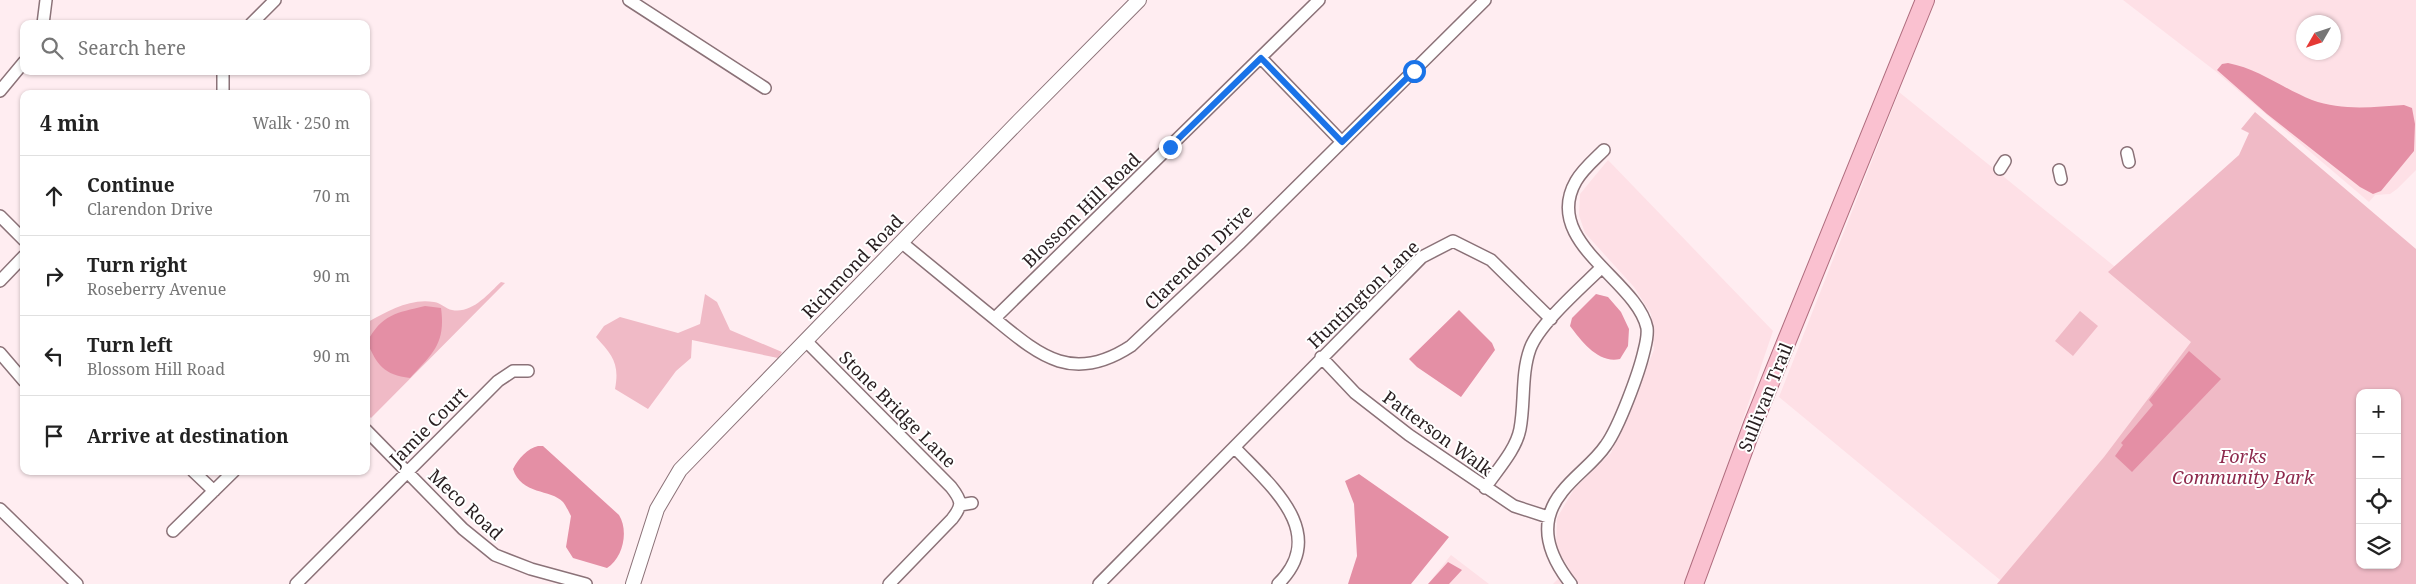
<!DOCTYPE html>
<html lang="en">
<head>
<meta charset="utf-8">
<style>
  :root { --surface:#fff; --page:#f2f2f2; --text:#222; --muted:#767676; --line:#e0e0e0 }
  body { margin:0; font-family:"Noto Serif",serif; background:var(--page); color:var(--text) }
  .controls { position:absolute; right:15px; bottom:15px; display:grid; overflow:hidden; border-radius:10px; box-shadow:0 1px 4px #0004 }
  .controls button { width:45px; height:45px; display:grid; place-items:center; padding:0; border:0; border-bottom:1px solid var(--line); background:var(--surface); color:var(--text); font:25px sans-serif }
  .compass { position:absolute; left:2296px; top:15px; width:45px; height:45px; border-radius:50%; background:var(--surface); box-shadow:0 1px 4px #0004; rotate:231deg }
  .stop { position:absolute; width:15px; height:15px; margin:-11px; border:4px solid #1a73e8; border-radius:50%; background:#fff }
  .stop.end { background:#1a73e8; border-color:#fff; box-shadow:0 1px 5px #0008 }
  .list { margin:0; padding:0; list-style:none }
  h2 { display:flex; justify-content:space-between; align-items:center; height:65px; margin:0; padding:0 20px; font-size:21px }
  h2 small { font-size:16px; font-weight:400; color:var(--muted) }
  .list li { display:grid; grid-template-columns:32px 1fr auto; gap:15px; align-items:center; box-sizing:border-box; height:80px; padding:0 20px; border-top:1px solid var(--line) }
  .list b { display:block; font-size:19px; white-space:nowrap }
  .list p { margin:0; font-size:16px; white-space:nowrap; color:var(--muted) }
  .list em { font-size:16px; font-style:normal; color:var(--muted) }
  .icon { flex:none; width:28px; height:28px; fill:none; stroke:currentColor; stroke-width:2; stroke-linecap:round; stroke-linejoin:round }
  .map { position:relative; flex:none; width:2416px; height:584px; overflow:hidden }
  .search { position:absolute; background:var(--surface); box-shadow:0 1px 4px #0004; left:20px; top:20px; width:350px; height:55px; display:flex; align-items:center; gap:12px; box-sizing:border-box; padding:0 18px; border-radius:10px; color:var(--muted); font-size:19px }
  .panel { position:absolute; background:var(--surface); box-shadow:0 1px 4px #0004; left:20px; top:90px; width:350px; height:385px; border-radius:10px }
  .map>svg:first-child { display:block }
  .built { fill:#fee0e6; fill-rule:evenodd }
  .green { fill:#f0bac6; fill-rule:evenodd }
  .water { fill:#e48fa5 }
  .lines { fill:none; stroke-linecap:round; stroke-linejoin:round }
  .minor-casing { stroke:#8b7278; stroke-width:14 }
  .tertiary-casing { stroke:#8b7278; stroke-width:16 }
  .primary-casing { stroke:#af6d7e; stroke-width:20 }
  .minor { stroke:#fff; stroke-width:11 }
  .tertiary { stroke:#fff; stroke-width:14 }
  .primary { stroke:#fac1d0; stroke-width:18 }
  .route { stroke:#1a73e8; stroke-width:6 }
  .labels { text-anchor:middle; dominant-baseline:central; stroke-width:4; stroke-linejoin:round; paint-order:stroke }
  .street-label { font-size:18px; fill:#281e20; stroke:#fff }
  .park-label { font-size:18px; font-style:italic; fill:#8e2a4d; stroke:#fff }
</style>
</head>
<body>
<div class="map">
<svg width="2416" height="584" viewBox="0 0 2416 584">
  <rect width="100%" height="100%" fill="#ffedf1"/>
  <path class="built" d="M2123,0H2416V170L2397,189L2390,194L2375,195L2369,202L2214,70ZM2304,22H2334V52H2304Z
    M1899,92L2203,338L2005,584L1779,397Z
    M1608,160L1773,331L1687,584H1553L1569,568L1556,548L1557,518L1574,489L1611,453L1654,350L1651,314L1634,287L1585,233L1579,215L1580,194Z
    M1451,555L1489,584H1428Z"/>
  <path class="green" d="M2255,112L2416,249V584H1997L2104,457L2191,342L2108,272L2239,155L2249,133L2241,129ZM2360,393H2397V565H2360Z
    M501,282L505,283L371,418L366,413V325L368,322C388,311 410,298 434,302C441,303 446,309 452,310C472,314 488,294 501,282Z
    M705,294L717,302L730,330L782,352L778,358L692,340L691,358L676,371L648,409L615,389C620,363 612,355 596,337L604,326L620,317L678,333L700,324Z
    M2080,311L2098,326L2073,356L2055,341Z"/>
  <path class="water" d="M2228,63C2259,69 2284,89 2312,100C2342,111 2373,107 2404,105L2412,108L2415,124L2414,151L2381,191L2373,194L2360,187L2267,114L2217,70L2222,64Z
    M1596,294L1608,297L1621,312L1629,329L1628,346L1620,359C1599,364 1582,342 1570,326L1572,318Z
    M425,306L441,308C446,344 432,354 410,378C384,375 377,365 367,342C382,314 396,313 425,306Z
    M1459,310L1492,343L1495,350L1461,397L1417,367L1409,359Z
    M2189,351L2221,379L2132,472L2115,456L2123,445L2121,443L2153,405L2149,400Z
    M538,446H543L619,515C629,531 623,558 607,568L573,558L566,547L571,516C569,512 566,506 563,502C551,489 521,495 513,469C518,459 528,448 538,446Z
    M1359,474L1449,537L1411,584H1348L1357,556L1354,504L1345,481Z
    M1448,562L1462,570L1449,584H1428Z"/>
  <g class="lines">
    <defs>
      <path id="minor" d="M629,0L765,88
        M43,24L46,0
        M251,24L275,0
        M1261,58L1342,142
        M0,91L24,62
        M223,94V71
        M2127,153L2129,162
        M2000,169L2005,161
        M2059,170L2061,179
        M0,216L24,240
        M901,242C929,265 956,287 984,310C1033,349 1067,388 1131,346L1239,244L1485,0
        M0,281L24,256
        M995,318L1319,0
        M806,341L951,487C962,501 963,505 952,519L889,584
        M0,353L24,381
        M1321,357L1355,393L1409,435L1514,506L1548,517
        M366,430L463,529L495,555L531,569L586,584
        M1235,448C1270,485 1330,533 1278,584
        M193,471L214,491
        M1485,488C1497,470 1516,450 1520,429C1525,403 1521,374 1530,349C1539,324 1582,287 1601,268
        M960,505L972,503
        M0,509L77,584
        M173,531L234,471
        M296,584L498,381L513,371H528
        M1099,584L1422,257L1453,241L1491,260L1551,319
        M1571,584C1549,556 1536,524 1562,492C1575,475 1594,463 1606,445C1619,427 1639,373 1644,351C1646,343 1648,336 1647,328C1637,280 1541,242 1576,181C1583,169 1594,160 1604,150"/>
      <path id="tertiary" d="M633,584L657,509L680,470L1019,121L1139,0"/>
      <path id="primary" d="M1694,584L1753,424L1925,0"/>
    </defs>
    <use href="#minor" class="minor-casing"/>
    <use href="#tertiary" class="tertiary-casing"/>
    <use href="#primary" class="primary-casing"/>
    <use href="#minor" class="minor"/>
    <use href="#tertiary" class="tertiary"/>
    <use href="#primary" class="primary"/>
  </g>
  <g class="lines">
    <path class="route" d="M1170,147L1261,58L1342,142L1414,71"/>
  </g>
  <g class="labels">
    <g class="street-label">
      <text transform="translate(1081 210) rotate(-44)">Blossom Hill Road</text>
      <text transform="translate(1198 257) rotate(-44)">Clarendon Drive</text>
      <text transform="translate(852 266) rotate(-46)">Richmond Road</text>
      <text transform="translate(1363 294) rotate(-44)">Huntington Lane</text>
      <text transform="translate(1765 397) rotate(-68)">Sullivan Trail</text>
      <text transform="translate(898 409) rotate(45)">Stone Bridge Lane</text>
      <text transform="translate(428 426) rotate(-45)">Jamie Court</text>
      <text transform="translate(1438 433) rotate(36)">Patterson Walk</text>
      <text transform="translate(466 504) rotate(43)">Meco Road</text>
    </g>
    <g class="park-label">
      <text x="2243" y="456">Forks<tspan x="2243" dy="21">Community Park</tspan></text>
    </g>
  </g>
</svg>
<div class="controls">
<button>+</button>
<button>−</button>
<button><svg class="icon" aria-label="locate" viewBox="0 0 24 24"><circle cx="12" cy="12" r="6"/><path d="M12 2v4M12 18v4M2 12h4M18 12h4"/></svg></button>
<button><svg class="icon" aria-label="layers" viewBox="0 0 24 24"><path d="M12 4l9 5-9 5-9-5zM3 14l9 5 9-5"/></svg></button>
</div>
<svg class="compass" viewBox="-18 -18 36 36"><path d="M0-13l5 13h-10z" fill="#e53935"/><path d="M0 13l5-13h-10z" fill="#767676"/></svg>
<div class="stop" style="left:1414px;top:71px"></div>
<div class="stop end" style="left:1170px;top:147px"></div>
<div class="search"><svg class="icon" aria-label="search" viewBox="0 0 24 24"><circle cx="10" cy="10" r="6"/><path d="M15 15l6 6"/></svg>Search here</div>
<section class="panel">
<h2>4 min<small>Walk · 250 m</small></h2>
<ul class="list">
<li><svg class="icon" aria-label="ahead" viewBox="0 0 24 24"><path d="M12 20V5M6 11l6-6 6 6"/></svg><div><b>Continue</b><p>Clarendon Drive</p></div><em>70 m</em></li>
<li><svg class="icon" aria-label="right" viewBox="0 0 24 24"><path d="M7 20v-9h11M14 6l5 5-5 5"/></svg><div><b>Turn right</b><p>Roseberry Avenue</p></div><em>90 m</em></li>
<li><svg class="icon" aria-label="left" viewBox="0 0 24 24"><path d="M17 20v-9H6M10 6l-5 5 5 5"/></svg><div><b>Turn left</b><p>Blossom Hill Road</p></div><em>90 m</em></li>
<li><svg class="icon" aria-label="arrive" viewBox="0 0 24 24"><path d="M6 21V4h12l-3 4 3 4H6"/></svg><div><b>Arrive at destination</b></div></li>
</ul>
</section>
</div>
</body>
</html>
